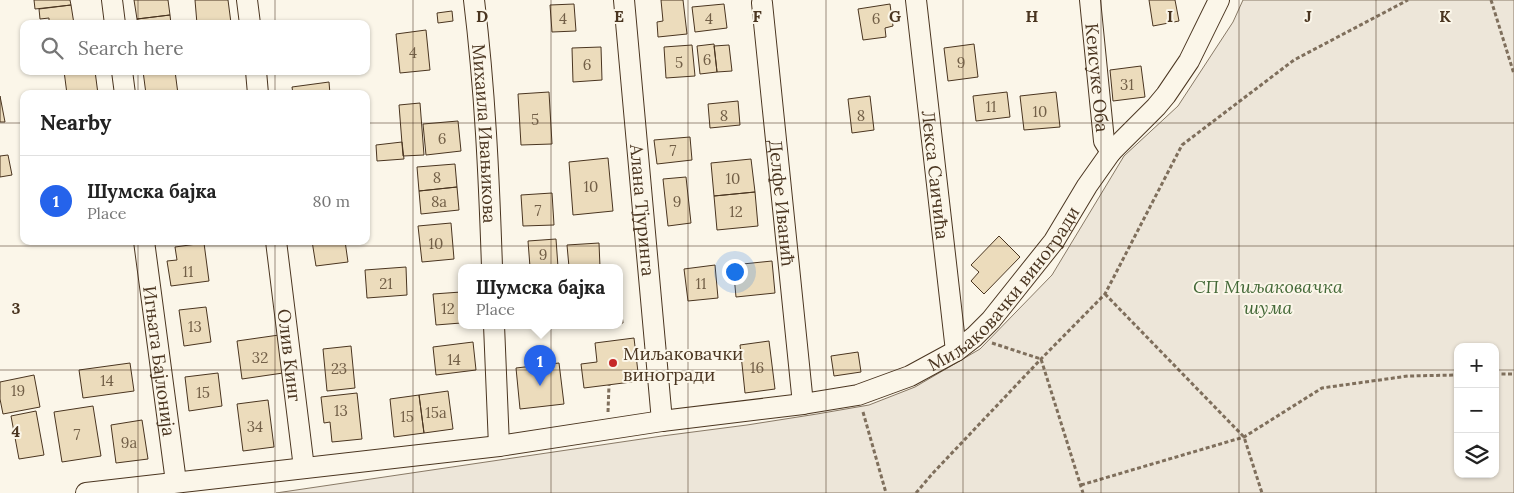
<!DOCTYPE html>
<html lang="en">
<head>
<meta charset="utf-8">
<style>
  :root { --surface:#fff; --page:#f6f6f6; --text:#222; --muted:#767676; --line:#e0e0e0; --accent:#2563eb }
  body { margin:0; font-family:Lora,serif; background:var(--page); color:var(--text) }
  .controls { position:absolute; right:15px; bottom:15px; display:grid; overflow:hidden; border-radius:10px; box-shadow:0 1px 4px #0004 }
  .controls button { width:45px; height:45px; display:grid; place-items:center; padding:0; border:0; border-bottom:1px solid var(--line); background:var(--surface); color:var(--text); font:25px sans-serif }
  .you { position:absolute; left:734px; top:271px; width:18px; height:18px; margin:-12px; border:4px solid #fff; border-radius:50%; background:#1a73e8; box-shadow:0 0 0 8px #1a73e833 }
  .badge { display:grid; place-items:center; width:32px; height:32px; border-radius:50%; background:var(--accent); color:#fff; font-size:16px; font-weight:700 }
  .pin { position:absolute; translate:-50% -41px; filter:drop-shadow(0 1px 2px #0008) }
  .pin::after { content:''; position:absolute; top:26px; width:18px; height:15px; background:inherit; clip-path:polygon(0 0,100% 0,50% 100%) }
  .popup { position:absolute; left:458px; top:264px; width:165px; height:65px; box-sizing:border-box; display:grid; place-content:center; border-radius:10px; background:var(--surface); filter:drop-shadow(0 1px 4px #0005); font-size:16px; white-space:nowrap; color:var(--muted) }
  .popup b { font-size:19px; color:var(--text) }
  .popup::after { content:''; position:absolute; left:50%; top:100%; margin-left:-10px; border:10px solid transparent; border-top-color:var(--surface) }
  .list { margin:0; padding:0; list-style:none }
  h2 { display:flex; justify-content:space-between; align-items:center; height:65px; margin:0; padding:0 20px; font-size:21px }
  h2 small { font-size:16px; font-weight:400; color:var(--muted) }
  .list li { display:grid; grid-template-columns:32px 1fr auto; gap:15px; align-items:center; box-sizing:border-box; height:90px; padding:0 20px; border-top:1px solid var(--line) }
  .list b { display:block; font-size:19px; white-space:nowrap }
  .list p { margin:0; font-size:16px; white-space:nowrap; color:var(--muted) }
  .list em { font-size:16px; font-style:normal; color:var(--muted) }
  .icon { flex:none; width:28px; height:28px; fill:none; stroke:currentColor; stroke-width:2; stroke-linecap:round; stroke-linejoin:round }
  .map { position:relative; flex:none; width:1514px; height:493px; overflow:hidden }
  .search { position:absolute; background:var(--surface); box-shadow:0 1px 4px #0004; left:20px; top:20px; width:350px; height:55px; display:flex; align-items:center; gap:12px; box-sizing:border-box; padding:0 18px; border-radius:10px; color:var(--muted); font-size:19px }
  .panel { position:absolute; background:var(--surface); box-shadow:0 1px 4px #0004; left:20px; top:90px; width:350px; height:155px; border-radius:10px }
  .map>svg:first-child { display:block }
  .green { fill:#ede6d9; stroke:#887966; fill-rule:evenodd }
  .building { fill:#ecdcbc; stroke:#4a3520 }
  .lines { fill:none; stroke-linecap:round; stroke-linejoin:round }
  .minor-casing { stroke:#4a3520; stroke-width:22 }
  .path { stroke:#7f6f5c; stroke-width:3; stroke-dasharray:4 2.5; stroke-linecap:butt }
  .minor { stroke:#fbf6e9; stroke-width:20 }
  .grid { fill:none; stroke:#4a3520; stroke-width:1; stroke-opacity:0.55 }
  .poi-dot { fill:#c62828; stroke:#fbf6e9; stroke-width:2 }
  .labels { text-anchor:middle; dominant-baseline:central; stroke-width:4; stroke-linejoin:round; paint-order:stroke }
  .number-label { font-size:15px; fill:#725f47 }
  .street-label { font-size:18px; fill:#4a3520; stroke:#fbf6e9 }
  .park-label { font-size:18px; font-style:italic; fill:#436837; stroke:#fbf6e9 }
  .poi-label { font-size:18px; fill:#4a3520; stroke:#fbf6e9; text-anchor:start }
  .grid-label { font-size:16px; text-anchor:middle; font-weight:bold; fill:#4a3520; stroke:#fbf6e9; stroke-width:4; stroke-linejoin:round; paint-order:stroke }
</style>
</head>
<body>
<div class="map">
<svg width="1514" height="493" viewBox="0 0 1514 493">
  <rect width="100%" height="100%" fill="#fbf6e9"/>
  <path class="green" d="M1243,0H1514V493H276L662,436L747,425L817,414L869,405L915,387L980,349L1052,275L1124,156L1178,106L1233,22ZM1458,347H1495V474H1458Z"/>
  <path class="building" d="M34,0H70L71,5L35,9Z
    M134,0H168L170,15L137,19Z
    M195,0H228L231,23L197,24Z
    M661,0H683L687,34L658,37L657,22L663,21Z
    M1149,0H1175L1179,21L1153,26Z
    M574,4L576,31L552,32L550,5Z
    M724,4L727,28L695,32L692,7Z
    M890,4L893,26L885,28L886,37L863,40L858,9Z
    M71,5L74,24H49V18L40,19L39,9Z
    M452,11L453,21L438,23L437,13Z
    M170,15L171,24H137V19Z
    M426,30L430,70L400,73L396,34Z
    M714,44L717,72L700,74L697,46Z
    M974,44L978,77L948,81L944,48Z
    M692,45L695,76L666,78L664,47Z
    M729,45L732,71L717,72L714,46Z
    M601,47L602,80L573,82L572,48Z
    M1141,66L1145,97L1113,101L1110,70Z
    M64,71H95L98,94H67Z
    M143,71H175L178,94H146Z
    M329,82L330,94H293L292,87Z
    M549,92L552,144L521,145L518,94Z
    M1007,92L1010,117L976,121L973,96Z
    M1056,92L1060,127L1024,130L1020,96Z
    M0,96L5,122H0Z
    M870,96L874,130L852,133L848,99Z
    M738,101L740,125L710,128L708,104Z
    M420,103L424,155L403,156L399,105Z
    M458,121L461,151L426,155L423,124Z
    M690,137L692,160L657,164L654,140Z
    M402,142L404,159L377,161L376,145Z
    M8,155L12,175L0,177V156Z
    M608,158L613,211L573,215L569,162Z
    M751,159L755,192L714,196L711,163Z
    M455,164L457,187L419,191L417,167Z
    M686,177L691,223L668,226L663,179Z
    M457,187L459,210L421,214L419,191Z
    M755,192L758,226L717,230L714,196Z
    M552,193L554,225L523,226L521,195Z
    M451,223L454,259L422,262L418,226Z
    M999,236L1020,257L984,294L971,281L979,272L971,265Z
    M556,239L558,267H530L528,241Z
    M312,241H345L348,262L316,266Z
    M204,243L209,281L171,286L167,261L177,260L175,247Z
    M599,243L600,267H569L567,245Z
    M772,261L775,293L736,297L733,265Z
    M715,265L718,298L688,301L684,269Z
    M406,267L407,295L367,298L365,270Z
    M619,289L623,323H619Z
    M461,292V323L436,325L433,294Z
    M206,307L211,342L184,346L179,310Z
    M535,325H569V327L535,329Z
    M577,325H604L577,328Z
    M279,335L283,373L242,379L237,341Z
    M634,338L639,381L584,388L581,364L597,362L595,343Z
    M769,341L775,389L745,393L740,345Z
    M473,342L476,370L436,375L433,347Z
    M351,346L355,388L327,391L323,349Z
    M858,352L861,372L834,376L831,356Z
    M130,363L134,391L83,398L79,370Z
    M559,363L564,404L520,409L516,368Z
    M218,373L222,406L189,411L185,377Z
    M34,375L40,407L3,414L0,399V382Z
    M448,391L453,429L424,433L419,395Z
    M357,393L362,439L332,442L330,422L324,423L321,397Z
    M419,395L424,433L394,437L390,399Z
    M268,400L274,447L243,451L237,404Z
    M93,406L101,456L62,462L54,412Z
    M36,411L44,455L19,459L11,416Z
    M142,420L148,459L116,463L111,425Z"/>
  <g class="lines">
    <defs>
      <g id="minor">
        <path d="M112,0L115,24"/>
        <path d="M247,0L250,24"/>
        <path id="s1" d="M474,0C485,89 489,178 492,267"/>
        <path id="s2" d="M624,0L662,421"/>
        <path id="s3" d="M916,0L956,351"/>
        <path id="s4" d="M1090,0L1104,141L1111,152"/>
        <path id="s5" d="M762,3L803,404"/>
        <path d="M122,71L125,94"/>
        <path d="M256,71L258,94"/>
        <path id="s6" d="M144,241L176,482"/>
        <path id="s7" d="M276,241L304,468"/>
        <path d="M494,325L499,446"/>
        <path id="s8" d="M86,493L499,446L662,421L803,404L858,395L910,376L956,351L974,337L991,320L1054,241L1087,186L1111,152L1156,107L1166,95L1189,61L1219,0"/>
      </g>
    </defs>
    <use href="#minor" class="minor-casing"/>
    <path class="path" d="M1491,0L1514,74
      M1105,294L1244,437L1262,493
      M992,343L1041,359L1083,493
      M1495,374H1514
      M608,412L609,385
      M863,412L886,493
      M1081,485L1244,437L1322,388L1408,376L1458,375
      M916,493L933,473L1041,359L1105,294L1182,145L1294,60L1408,0"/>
    <use href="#minor" class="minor"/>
  </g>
  <path class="grid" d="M138,0V24M275,0V24M413,0V493M551,0V493M688,0V493M826,0V493M963,0V493M1101,0V493M1239,0V493M1376,0V493M138,71V94M275,71V94M0,123H24M366,123H1514M138,241V493M275,241V493M0,246H1514M0,370H1458M1495,370H1514"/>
  <circle class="poi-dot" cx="613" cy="363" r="5"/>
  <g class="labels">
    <g class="number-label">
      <text x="563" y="18">4</text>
      <text x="709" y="18">4</text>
      <text x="876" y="18">6</text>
      <text x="413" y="52">4</text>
      <text x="707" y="59">6</text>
      <text x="679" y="62">5</text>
      <text x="961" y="62">9</text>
      <text x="587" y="64">6</text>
      <text x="1127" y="84">31</text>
      <text x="991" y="106">11</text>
      <text x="1040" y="111">10</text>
      <text x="724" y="115">8</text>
      <text x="861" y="115">8</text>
      <text x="535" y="119">5</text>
      <text x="442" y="138">6</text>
      <text x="673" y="150">7</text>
      <text x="437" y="177">8</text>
      <text x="733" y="178">10</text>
      <text x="591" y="186">10</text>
      <text x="439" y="201">8a</text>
      <text x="677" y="201">9</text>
      <text x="538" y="210">7</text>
      <text x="736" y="211">12</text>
      <text x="436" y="243">10</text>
      <text x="543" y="254">9</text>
      <text x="188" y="271">11</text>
      <text x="386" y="283">21</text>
      <text x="701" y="283">11</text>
      <text x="448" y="308">12</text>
      <text x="195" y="326">13</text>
      <text x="260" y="357">32</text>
      <text x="454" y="359">14</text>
      <text x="757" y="367">16</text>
      <text x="339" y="368">23</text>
      <text x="107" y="380">14</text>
      <text x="18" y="390">19</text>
      <text x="203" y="392">15</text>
      <text x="341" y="410">13</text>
      <text x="436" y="412">15a</text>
      <text x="407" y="416">15</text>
      <text x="255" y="426">34</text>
      <text x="77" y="434">7</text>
      <text x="129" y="442">9a</text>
    </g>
    <g class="street-label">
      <text stroke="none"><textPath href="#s4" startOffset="78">Кеисуке Оба</textPath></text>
      <text stroke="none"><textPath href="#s1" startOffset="134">Михаила Ивањикова</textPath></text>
      <text stroke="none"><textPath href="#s3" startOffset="176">Лекса Саичића</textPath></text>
      <text stroke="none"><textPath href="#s5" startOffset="201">Делфе Иванић</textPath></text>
      <text stroke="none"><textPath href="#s2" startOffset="211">Алана Тјуринга</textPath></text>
      <text stroke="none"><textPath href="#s8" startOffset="964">Миљаковачки виногради</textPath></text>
      <text stroke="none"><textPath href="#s7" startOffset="115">Олив Кинг</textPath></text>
      <text stroke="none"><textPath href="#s6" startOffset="121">Игњата Бајлонија</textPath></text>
    </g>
    <g class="park-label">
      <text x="1268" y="286">СП Миљаковачка<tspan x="1268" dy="21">шума</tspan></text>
    </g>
    <g class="poi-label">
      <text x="623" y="353">Миљаковачки<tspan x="623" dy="21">виногради</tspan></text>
    </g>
  </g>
  <g class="grid-label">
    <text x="482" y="22">D</text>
    <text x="619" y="22">E</text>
    <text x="757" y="22">F</text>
    <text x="895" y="22">G</text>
    <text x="1032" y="22">H</text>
    <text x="1170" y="22">I</text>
    <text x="1308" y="22">J</text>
    <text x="1445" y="22">K</text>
    <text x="16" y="314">3</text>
    <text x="16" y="437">4</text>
  </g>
</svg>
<div class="controls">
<button>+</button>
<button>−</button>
<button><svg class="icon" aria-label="layers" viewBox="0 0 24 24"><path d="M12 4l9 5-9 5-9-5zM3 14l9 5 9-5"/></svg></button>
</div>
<div class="you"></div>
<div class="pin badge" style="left:540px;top:386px">1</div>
<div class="popup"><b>Шумска бајка</b>Place</div>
<div class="search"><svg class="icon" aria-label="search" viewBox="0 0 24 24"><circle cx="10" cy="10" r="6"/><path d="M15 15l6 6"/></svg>Search here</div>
<section class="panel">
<h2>Nearby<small></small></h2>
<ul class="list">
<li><span class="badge">1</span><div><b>Шумска бајка</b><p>Place</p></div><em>80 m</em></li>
</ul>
</section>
</div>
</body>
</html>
